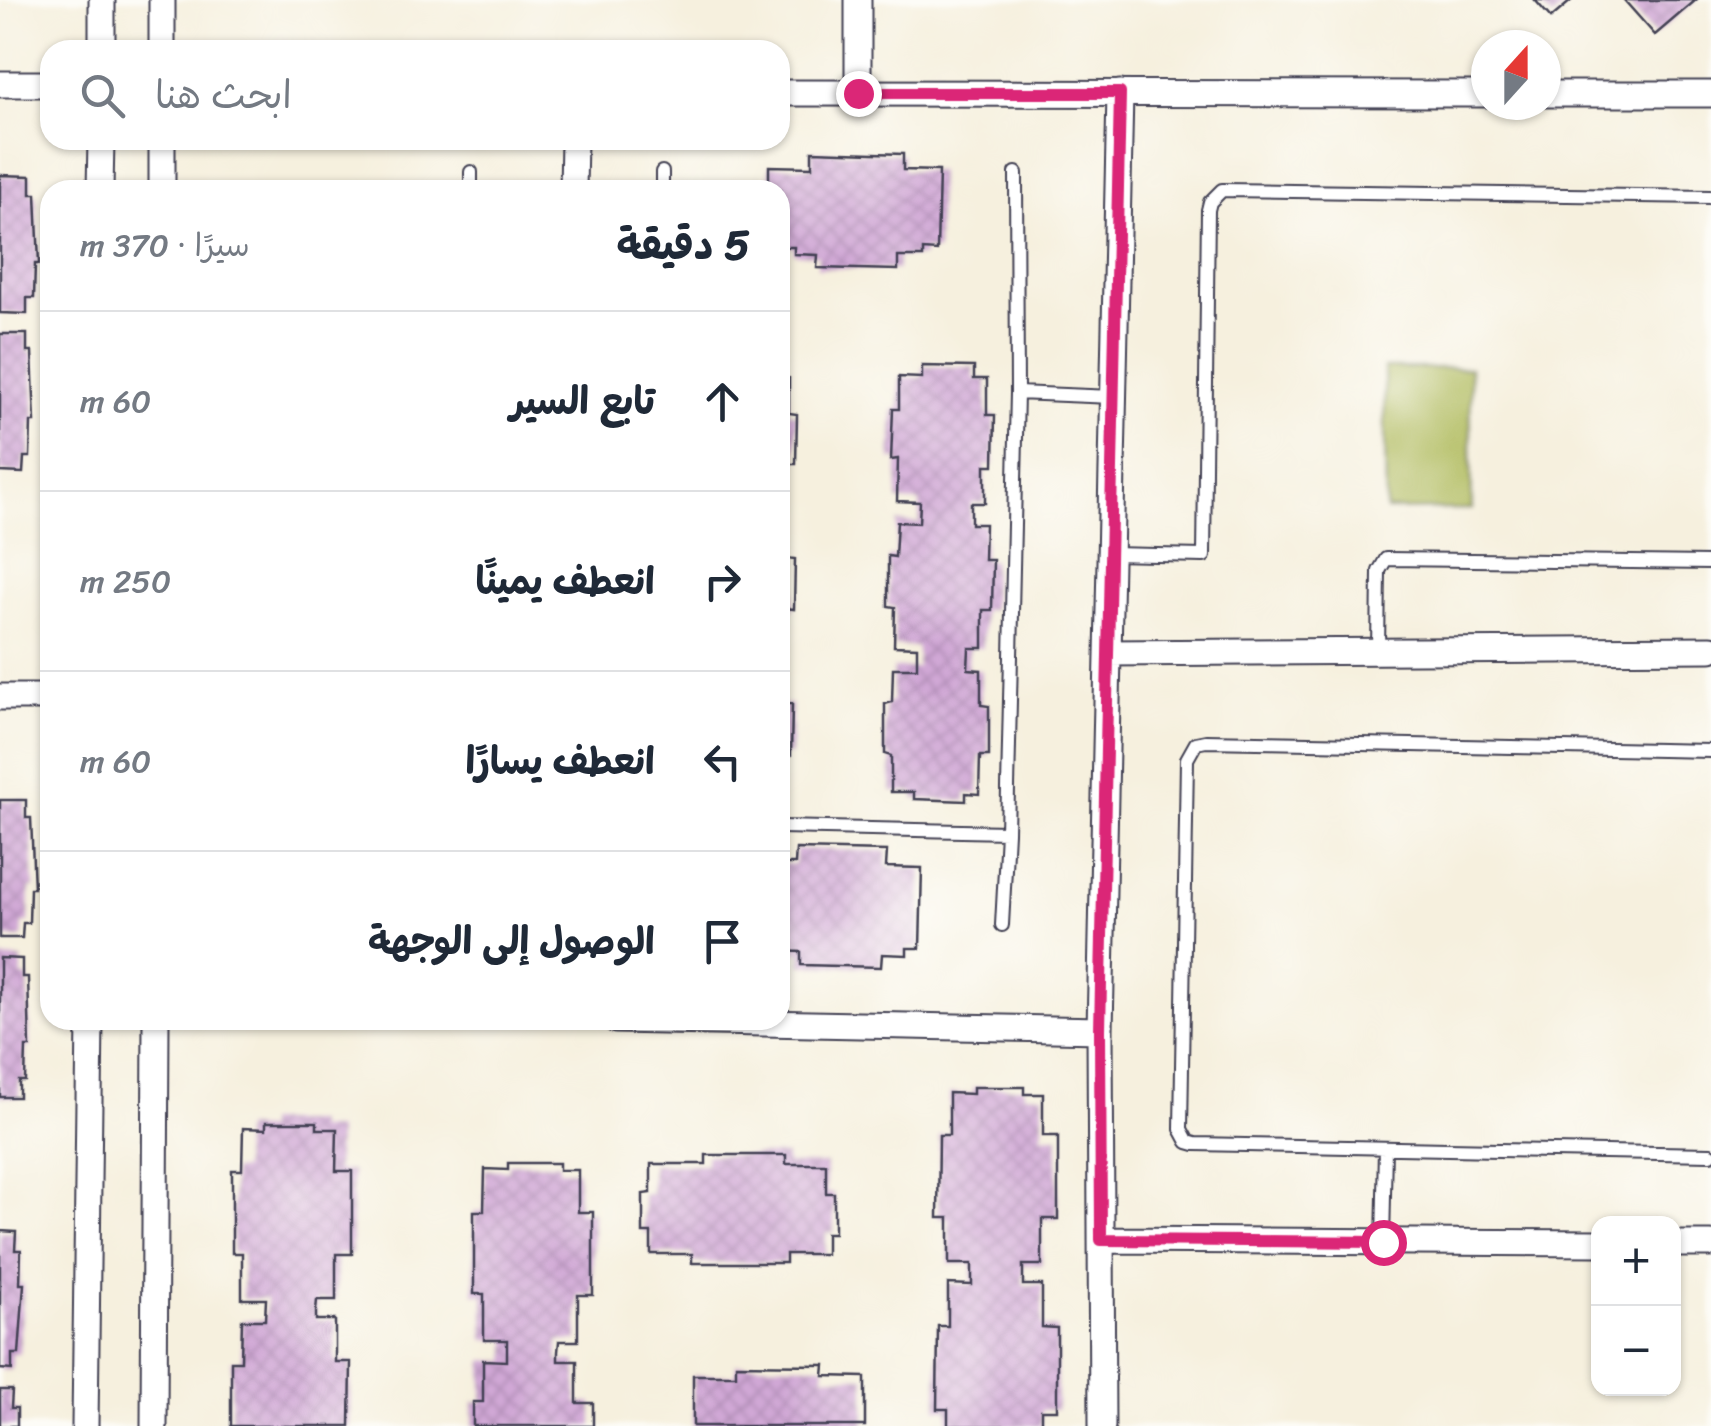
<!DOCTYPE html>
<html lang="ar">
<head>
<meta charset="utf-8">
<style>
  :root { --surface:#fff; --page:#f2f2f3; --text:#1f2937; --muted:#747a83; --line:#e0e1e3 }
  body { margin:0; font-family:Sriracha,"Playpen Sans Arabic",sans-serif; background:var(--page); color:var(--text); direction:rtl }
  .controls { position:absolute; right:30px; bottom:30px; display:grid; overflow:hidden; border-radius:20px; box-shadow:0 2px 8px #0004 }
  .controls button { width:90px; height:90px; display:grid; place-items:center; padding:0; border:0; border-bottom:2px solid var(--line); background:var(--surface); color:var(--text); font:50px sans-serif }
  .compass { position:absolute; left:1471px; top:30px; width:90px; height:90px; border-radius:50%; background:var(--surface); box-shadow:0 2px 8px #0004; rotate:21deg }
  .stop { position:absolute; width:30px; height:30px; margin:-22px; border:8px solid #db2777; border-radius:50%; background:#fff }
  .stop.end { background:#db2777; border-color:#fff; box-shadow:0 2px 10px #0008 }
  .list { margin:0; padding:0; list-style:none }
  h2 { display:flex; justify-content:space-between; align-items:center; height:130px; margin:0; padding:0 40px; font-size:42px }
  h2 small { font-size:32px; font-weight:400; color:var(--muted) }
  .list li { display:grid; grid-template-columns:65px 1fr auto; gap:30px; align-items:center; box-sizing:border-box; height:180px; padding:0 40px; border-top:2px solid var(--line) }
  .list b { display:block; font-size:38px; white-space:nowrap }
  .list em { font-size:32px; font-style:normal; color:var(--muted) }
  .icon { flex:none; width:55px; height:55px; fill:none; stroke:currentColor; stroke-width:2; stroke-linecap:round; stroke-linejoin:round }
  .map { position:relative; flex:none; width:1711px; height:1426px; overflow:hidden; direction:ltr }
  .search { position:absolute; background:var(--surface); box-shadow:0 2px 8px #0004; left:40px; top:40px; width:750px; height:110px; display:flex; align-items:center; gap:25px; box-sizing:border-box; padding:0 35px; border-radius:30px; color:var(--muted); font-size:38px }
  .panel { position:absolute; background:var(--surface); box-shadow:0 2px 8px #0004; left:40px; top:180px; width:750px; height:850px; border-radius:30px; direction:rtl }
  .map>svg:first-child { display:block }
  .green { fill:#afba5c; stroke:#686e4c; stroke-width:2.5 }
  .building { fill:url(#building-cross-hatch) }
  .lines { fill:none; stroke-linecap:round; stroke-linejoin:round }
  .lane-casing { stroke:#424153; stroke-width:16 }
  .street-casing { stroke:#424153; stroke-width:29 }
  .lane { stroke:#fff; stroke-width:12 }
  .street { stroke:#fff; stroke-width:25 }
  .route { stroke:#db2777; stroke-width:12 }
</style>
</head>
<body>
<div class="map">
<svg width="1711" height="1426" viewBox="0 0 1711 1426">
  <defs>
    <pattern id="building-cross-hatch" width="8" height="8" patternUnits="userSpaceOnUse" patternTransform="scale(2.5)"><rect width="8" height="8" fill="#d0a7d5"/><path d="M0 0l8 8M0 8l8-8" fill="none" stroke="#b28fb8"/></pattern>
  </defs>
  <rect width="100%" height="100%" fill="#fdfcf7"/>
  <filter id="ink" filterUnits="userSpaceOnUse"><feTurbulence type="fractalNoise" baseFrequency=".01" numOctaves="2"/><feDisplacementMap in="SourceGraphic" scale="20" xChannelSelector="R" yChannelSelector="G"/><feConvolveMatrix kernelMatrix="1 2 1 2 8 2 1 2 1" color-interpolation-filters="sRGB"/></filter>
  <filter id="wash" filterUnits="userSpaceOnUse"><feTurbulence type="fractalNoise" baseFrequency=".0048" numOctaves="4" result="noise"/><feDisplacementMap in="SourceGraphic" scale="40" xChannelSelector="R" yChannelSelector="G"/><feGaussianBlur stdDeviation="2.25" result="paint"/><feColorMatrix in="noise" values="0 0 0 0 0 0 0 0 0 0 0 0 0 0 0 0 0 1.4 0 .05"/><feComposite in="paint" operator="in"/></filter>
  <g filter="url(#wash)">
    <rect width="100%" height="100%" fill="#f6f0de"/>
    <path class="green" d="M1384,368H1470L1472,509L1386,510Z"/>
    <g id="blocks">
      <path class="building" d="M1535,0H1572L1551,18Z
        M1624,0H1696L1655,35Z
        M812,151L903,154V170L939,171L937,251L923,250V257H898V270L817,268L818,255L794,254V247H780V190H769V166L812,167Z
        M0,175L31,176V194H36L39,264H35L34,298H27V314L0,313Z
        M0,334H27V352H32L35,422H31L30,457H24L23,473L0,472Z
        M922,366L974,367V379H987V415H995L994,465H985V503H971V524H985L984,560H993L992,610H983V648H969L968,669L981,670V705L989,706V756H980L979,794L966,793V801L914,799V792H891V756L885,754V704L892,702L893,668H917V647L894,646L895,607L888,606V556L895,557L897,522L919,523L920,502L897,501L898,459L891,460L893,409H899V377L922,378Z
        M780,377L789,378V413L797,414L796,464H787V501H780Z
        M780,522H787L786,558L795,559L794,609L785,608V646H780Z
        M780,704H792L791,755L780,754Z
        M0,800H26V818H31L34,888H30L29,923H23L22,938H0Z
        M796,849L887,851L886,867L922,868L920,948H907V955L882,954L881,967L801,965V952L780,951V864H795Z
        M0,958L22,959V977H28L30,1047H26L25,1081H19V1097H0Z
        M973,1087H1024V1094H1043V1136H1058V1219H1042V1265H1023V1285H1042V1327L1057,1328V1410H1041V1426H948V1409H937L938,1326H948V1284L972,1285V1264H949V1218H938L939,1135H949V1093L973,1094Z
        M266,1122H317V1129H337L336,1171H352V1254H336V1300H317L316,1311V1320H335V1362H351L350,1426H231V1361H241L242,1320H265L266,1299H242V1253H232V1170H242L243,1128L266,1129Z
        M706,1155H786V1164H826V1193H834V1233H826V1254H786V1263H692V1254H651V1233H643V1194L651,1193V1164H706Z
        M508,1163H559V1170H578V1212H593V1295H578V1341H559L558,1352V1361H577V1403H593V1426H473V1402H483V1360L507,1361V1340H484V1294H474V1211H484L485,1169L508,1170Z
        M0,1231L16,1232L15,1250H21L20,1284H24L19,1354H12V1370L0,1369Z
        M736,1364L825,1365L824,1376L865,1377V1426H693V1375H736Z
        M0,1390H12L11,1408H17V1426H0Z"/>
    </g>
  </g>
  <g filter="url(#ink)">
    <use href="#blocks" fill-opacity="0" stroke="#424153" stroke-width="2.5"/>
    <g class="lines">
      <defs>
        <path id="lane" d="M1016,173L1017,393
          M471,190V172
          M662,190V172
          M1110,554L1204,556L1208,210L1210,202L1222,190L1711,197
          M1378,652L1379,571L1386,559L1711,563
          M1711,751L1206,741L1196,743L1187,759L1181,1129L1188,1142L1195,1144L1711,1154
          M780,827L1007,832L1002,925
          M1007,832L1017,393L1113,397
          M1383,1242L1385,1148"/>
        <path id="street" d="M858,0V93
          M102,50V0
          M162,50V0
          M0,84H50
          M780,93L1486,94
          M1546,94H1711
          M100,190L101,140
          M162,190V140
          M573,190L574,140
          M1108,653L1711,649
          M0,697H50
          M616,1020L1100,1030
          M1101,1240L1598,1243
          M1674,1244H1711
          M85,1426L90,1020
          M154,1426L156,1020
          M1102,1426L1100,1030L1120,93"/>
      </defs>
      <use href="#lane" class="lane-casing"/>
      <use href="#street" class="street-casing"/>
      <use href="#lane" class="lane"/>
      <use href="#street" class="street"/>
    </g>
  </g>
  <g class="lines" filter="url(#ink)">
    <path class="route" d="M858,93H1120L1100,1030L1101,1240L1383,1242"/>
  </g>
</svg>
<div class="controls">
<button>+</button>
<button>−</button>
</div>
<svg class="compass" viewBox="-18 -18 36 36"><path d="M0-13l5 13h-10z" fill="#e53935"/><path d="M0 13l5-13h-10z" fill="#747a83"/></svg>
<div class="stop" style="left:1383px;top:1242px"></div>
<div class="stop end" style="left:858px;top:93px"></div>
<div class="search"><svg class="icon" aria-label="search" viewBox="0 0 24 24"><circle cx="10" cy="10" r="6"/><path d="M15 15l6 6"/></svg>ابحث هنا</div>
<section class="panel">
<h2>5 دقيقة<small>سيرًا · 370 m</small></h2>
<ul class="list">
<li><svg class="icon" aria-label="ahead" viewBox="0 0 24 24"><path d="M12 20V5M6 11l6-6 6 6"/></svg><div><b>تابع السير</b></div><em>60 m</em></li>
<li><svg class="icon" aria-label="right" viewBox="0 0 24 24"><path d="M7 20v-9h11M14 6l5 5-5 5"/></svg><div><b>انعطف يمينًا</b></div><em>250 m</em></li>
<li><svg class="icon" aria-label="left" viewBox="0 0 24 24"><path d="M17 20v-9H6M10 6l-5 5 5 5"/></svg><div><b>انعطف يسارًا</b></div><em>60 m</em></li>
<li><svg class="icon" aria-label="arrive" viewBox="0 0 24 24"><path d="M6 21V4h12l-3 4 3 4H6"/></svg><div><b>الوصول إلى الوجهة</b></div></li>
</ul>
</section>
</div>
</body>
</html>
